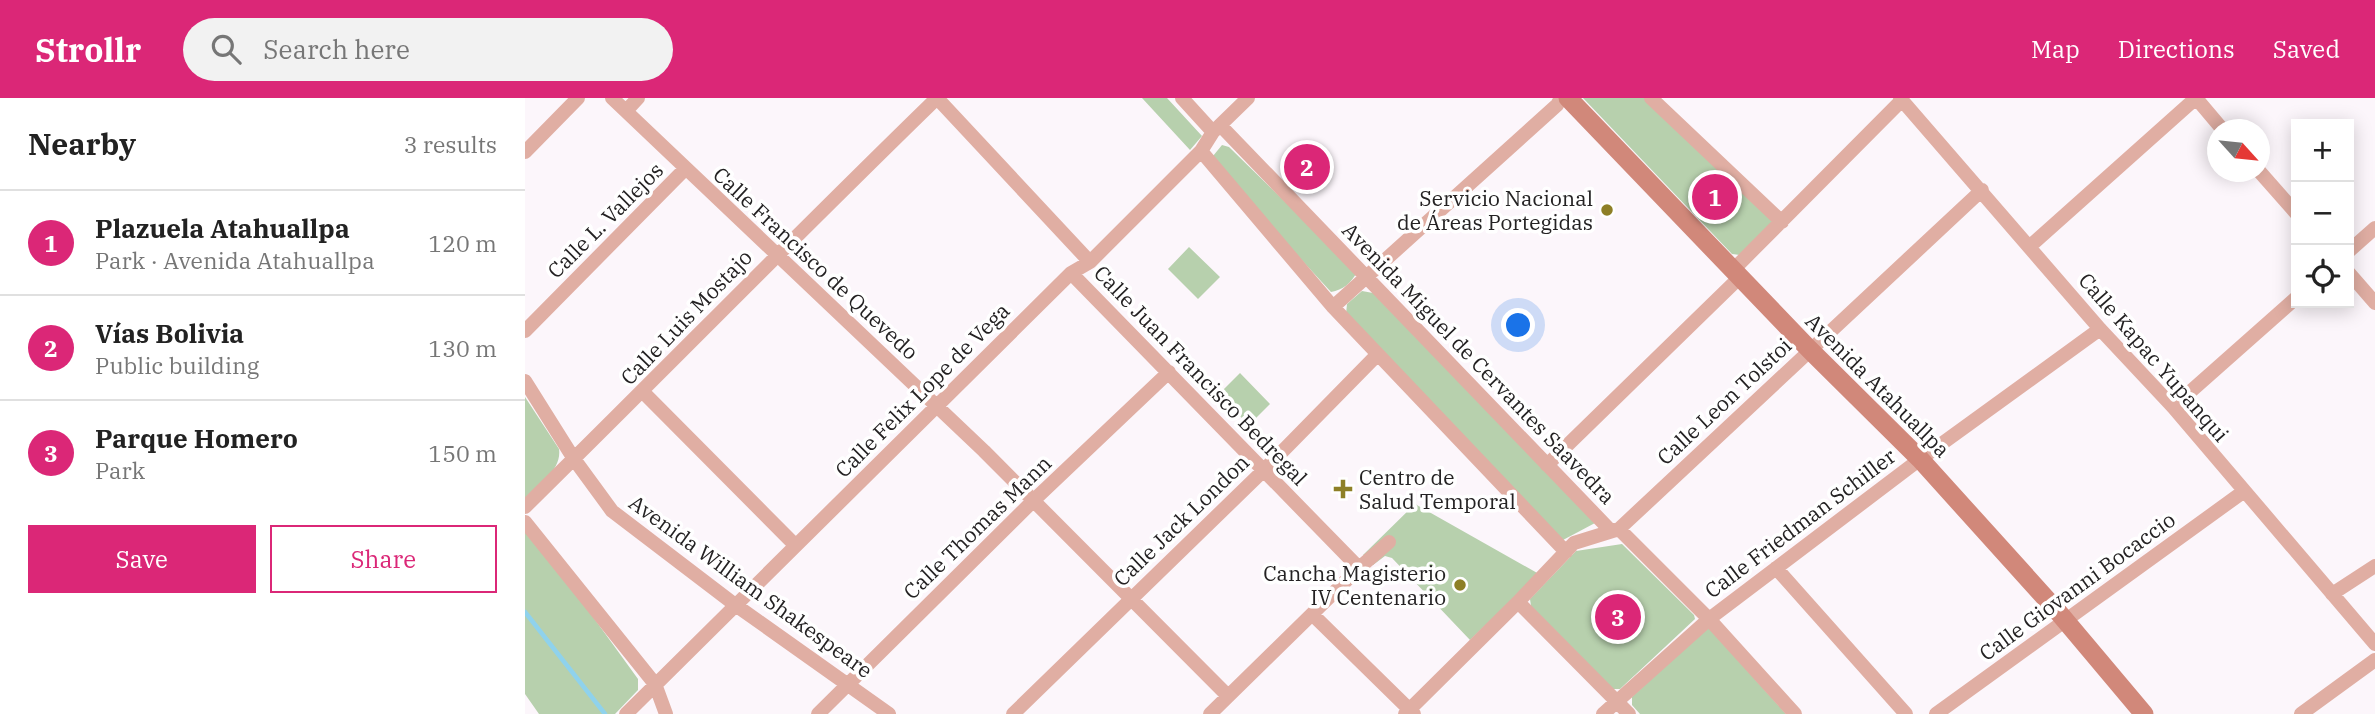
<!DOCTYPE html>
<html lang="en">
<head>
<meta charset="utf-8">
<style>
  :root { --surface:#fff; --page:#f2f2f2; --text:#222; --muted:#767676; --line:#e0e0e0; --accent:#db2777 }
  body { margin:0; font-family:"IBM Plex Serif",serif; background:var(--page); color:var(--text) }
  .controls { position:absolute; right:21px; top:21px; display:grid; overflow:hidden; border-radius:0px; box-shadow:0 4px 18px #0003 }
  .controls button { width:63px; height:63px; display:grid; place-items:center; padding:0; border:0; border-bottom:2px solid var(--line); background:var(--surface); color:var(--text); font:35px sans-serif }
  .compass { position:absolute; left:1682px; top:21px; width:63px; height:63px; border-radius:50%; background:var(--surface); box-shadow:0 4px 18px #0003; rotate:117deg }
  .you { position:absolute; left:994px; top:228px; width:24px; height:24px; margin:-18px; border:5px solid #fff; border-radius:50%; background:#1a73e8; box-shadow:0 0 0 10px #1a73e833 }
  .badge { display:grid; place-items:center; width:46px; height:46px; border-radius:50%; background:var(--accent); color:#fff; font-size:23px; font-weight:700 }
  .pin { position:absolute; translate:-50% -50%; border:4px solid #fff; box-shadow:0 2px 7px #0006 }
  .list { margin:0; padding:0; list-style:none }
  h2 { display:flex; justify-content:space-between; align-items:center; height:91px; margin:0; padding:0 28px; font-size:30px }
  h2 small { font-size:23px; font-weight:400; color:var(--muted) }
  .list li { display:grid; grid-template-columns:46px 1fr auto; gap:21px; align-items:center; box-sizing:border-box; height:105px; padding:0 28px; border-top:2px solid var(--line) }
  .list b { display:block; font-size:26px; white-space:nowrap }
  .list p { margin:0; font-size:23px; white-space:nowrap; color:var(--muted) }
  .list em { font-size:23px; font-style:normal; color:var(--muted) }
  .actions { display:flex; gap:14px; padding:21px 28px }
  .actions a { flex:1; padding:16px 0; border:2px solid var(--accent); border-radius:0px; text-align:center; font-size:24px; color:var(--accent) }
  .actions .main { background:var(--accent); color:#fff }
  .icon { flex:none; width:38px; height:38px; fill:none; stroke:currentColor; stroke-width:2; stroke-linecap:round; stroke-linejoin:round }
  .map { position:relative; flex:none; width:1850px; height:616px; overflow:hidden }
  header { display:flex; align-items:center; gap:42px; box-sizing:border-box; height:98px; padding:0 35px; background:var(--accent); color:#fff }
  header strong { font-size:33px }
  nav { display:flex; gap:38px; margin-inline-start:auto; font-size:24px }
  .search { width:490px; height:63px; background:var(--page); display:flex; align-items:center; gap:18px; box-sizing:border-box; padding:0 24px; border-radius:38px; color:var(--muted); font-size:26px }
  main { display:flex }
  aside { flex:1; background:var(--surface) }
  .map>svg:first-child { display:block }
  .green { fill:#b7d0ad }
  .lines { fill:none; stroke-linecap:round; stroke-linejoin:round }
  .stream { stroke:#8fd2ec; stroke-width:4.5 }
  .street { stroke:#e0aea3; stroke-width:14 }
  .secondary { stroke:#d1887a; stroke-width:19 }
  .poi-dot { fill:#8e7f26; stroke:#fff; stroke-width:2.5 }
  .labels { text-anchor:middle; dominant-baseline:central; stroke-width:7; stroke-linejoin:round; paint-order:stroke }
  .poi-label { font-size:21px; fill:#242223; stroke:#fff; text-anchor:end }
  .street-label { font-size:21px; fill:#242223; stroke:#fff }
</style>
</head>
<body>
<header>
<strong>Strollr</strong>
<div class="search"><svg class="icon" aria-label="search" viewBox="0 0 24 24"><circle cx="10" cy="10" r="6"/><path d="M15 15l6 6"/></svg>Search here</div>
<nav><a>Map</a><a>Directions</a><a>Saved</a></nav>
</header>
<main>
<aside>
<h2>Nearby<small>3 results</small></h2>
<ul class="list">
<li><span class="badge">1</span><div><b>Plazuela Atahuallpa</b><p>Park · Avenida Atahuallpa</p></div><em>120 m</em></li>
<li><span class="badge">2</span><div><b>Vías Bolivia</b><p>Public building</p></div><em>130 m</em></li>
<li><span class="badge">3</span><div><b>Parque Homero</b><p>Park</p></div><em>150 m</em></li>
</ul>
<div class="actions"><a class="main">Save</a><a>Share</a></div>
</aside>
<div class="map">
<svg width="1850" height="616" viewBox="0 0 1850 616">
  <rect width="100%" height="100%" fill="#fcf6fb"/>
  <path class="green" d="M617,0H642L677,38L665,52Z
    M1058,0H1122L1250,122L1215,157L1207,156Z
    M697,47L704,49L832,174C826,185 818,192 806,194L708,87L688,58Z
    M664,149L695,179L673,201L643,171Z
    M837,193L848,195L1070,425L1038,442L821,216L822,206Z
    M715,275L745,306L724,327L693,297Z
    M0,299L34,351C37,372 14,386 0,400Z
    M890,406L1014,476L945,542L867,460L860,458L848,467L838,457Z
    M0,428L5,432L113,581V592L90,616H14L0,596Z
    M1097,446L1169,517L1170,521L1095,591H1088L1006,508L1005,501L1051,453Z
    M1181,530L1185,531L1261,616H1115L1107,607V599Z"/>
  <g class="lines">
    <path class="stream" d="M0,514L80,616"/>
    <path class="street" d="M87,0L459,353L703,598
      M412,0L565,164
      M657,0L688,34
      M1126,0L1257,124
      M1375,0L1575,231L1648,309L1850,546
      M1671,0L1698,32
      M101,13L113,0
      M695,27L1086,433
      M676,53L808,209L1041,454
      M0,54L53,0
      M1734,73L1771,115
      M1504,149L1671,0
      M1824,153L1850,130
      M1208,172L1377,2
      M546,175L834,470
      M1824,175L1850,205
      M808,209L1032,7L1036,0
      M0,233L160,71
      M0,283L49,361L87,413L209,506L364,616
      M118,294L270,447
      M1648,309L1771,200
      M1022,367L1215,179
      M0,409C138,273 273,135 412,0
      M0,424L130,586L141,616
      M1094,431L1184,521L1270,616
      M1251,470L1381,616
      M1807,496L1850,468
      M993,504L1104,616
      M787,516L889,616
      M101,616L546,175L565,164L676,53L688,34L723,0
      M293,616L509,402L644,274
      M488,616L739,372L852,257
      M685,616L834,470L864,444
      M880,616L993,504L1049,445L1094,431L1457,92
      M1078,616L1184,521L1386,368L1575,231
      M1411,616L1718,394
      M1776,616L1850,562"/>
    <path class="secondary" d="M1043,0L1284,251L1395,361L1534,515L1619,616"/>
  </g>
  <g class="poi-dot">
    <circle cx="1082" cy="112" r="7"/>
    <path d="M814.5 380.5h7v7h7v7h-7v7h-7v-7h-7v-7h7z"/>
    <circle cx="935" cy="487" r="7"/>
  </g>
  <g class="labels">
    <g class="poi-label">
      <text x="1068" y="100">Servicio Nacional<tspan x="1068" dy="24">de Áreas Portegidas</tspan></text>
      <text x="834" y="379" text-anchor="start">Centro de<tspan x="834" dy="24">Salud Temporal</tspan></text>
      <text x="921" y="475">Cancha Magisterio<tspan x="921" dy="24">IV Centenario</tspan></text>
    </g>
    <g class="street-label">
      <text transform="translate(80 122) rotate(-45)">Calle L. Vallejos</text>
      <text transform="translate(291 165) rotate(43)">Calle Francisco de Quevedo</text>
      <text transform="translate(161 219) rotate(-46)">Calle Luis Mostajo</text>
      <text transform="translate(1629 259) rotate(49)">Calle Kapac Yupanqui</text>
      <text transform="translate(954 265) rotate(46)">Avenida Miguel de Cervantes Saavedra</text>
      <text transform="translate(676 277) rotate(46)">Calle Juan Francisco Bedregal</text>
      <text transform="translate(1353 287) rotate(45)">Avenida Atahuallpa</text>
      <text transform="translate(397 292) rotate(-45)">Calle Felix Lope de Vega</text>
      <text transform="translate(1199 303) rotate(-43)">Calle Leon Tolstoi</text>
      <text transform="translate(656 422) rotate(-44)">Calle Jack London</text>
      <text transform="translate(1275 425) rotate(-37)">Calle Friedman Schiller</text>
      <text transform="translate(452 429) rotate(-44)">Calle Thomas Mann</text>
      <text transform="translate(226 488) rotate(36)">Avenida William Shakespeare</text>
      <text transform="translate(1552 488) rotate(-36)">Calle Giovanni Bocaccio</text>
    </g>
  </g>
</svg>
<div class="controls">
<button>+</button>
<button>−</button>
<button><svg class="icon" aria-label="locate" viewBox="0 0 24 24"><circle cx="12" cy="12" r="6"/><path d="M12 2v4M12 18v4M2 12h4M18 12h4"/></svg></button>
</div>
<svg class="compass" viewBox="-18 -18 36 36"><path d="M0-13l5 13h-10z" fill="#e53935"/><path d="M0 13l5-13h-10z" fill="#767676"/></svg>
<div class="you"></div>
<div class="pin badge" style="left:1190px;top:99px">1</div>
<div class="pin badge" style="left:782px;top:69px">2</div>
<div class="pin badge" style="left:1093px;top:519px">3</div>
</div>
</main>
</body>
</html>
